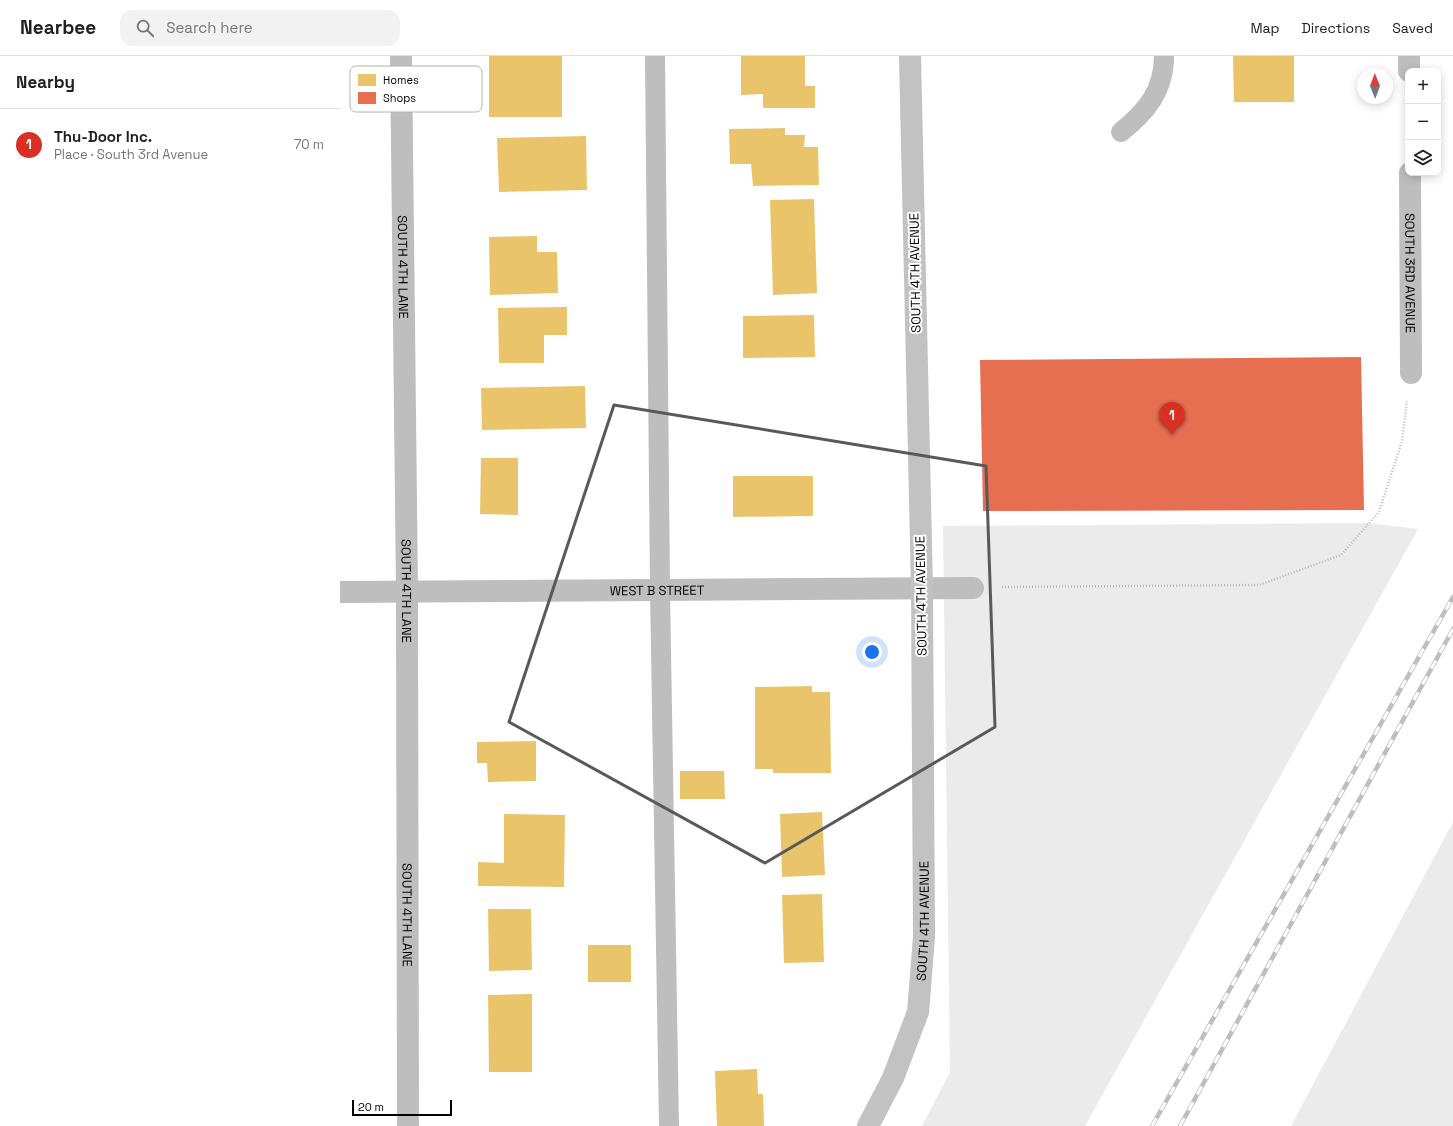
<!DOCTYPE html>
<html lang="en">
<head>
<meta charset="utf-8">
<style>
  :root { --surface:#fff; --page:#f2f2f2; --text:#202124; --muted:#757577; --line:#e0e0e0; --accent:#d93025 }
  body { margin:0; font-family:"Space Grotesk",sans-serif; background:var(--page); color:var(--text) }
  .controls { position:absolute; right:12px; top:12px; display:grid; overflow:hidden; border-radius:8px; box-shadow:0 2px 10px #0003 }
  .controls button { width:36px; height:36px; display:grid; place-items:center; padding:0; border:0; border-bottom:1px solid var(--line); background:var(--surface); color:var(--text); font:20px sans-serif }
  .compass { position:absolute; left:1017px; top:12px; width:36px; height:36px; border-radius:50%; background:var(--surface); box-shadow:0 2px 10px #0003; rotate:359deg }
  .scale { position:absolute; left:12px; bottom:10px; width:100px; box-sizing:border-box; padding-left:4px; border:2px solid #000; border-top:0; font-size:11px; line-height:14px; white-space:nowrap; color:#000; -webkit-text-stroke:3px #fff; paint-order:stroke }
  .you { position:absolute; left:532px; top:596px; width:14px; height:14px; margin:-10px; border:3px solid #fff; border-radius:50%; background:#1a73e8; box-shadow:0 0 0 6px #1a73e833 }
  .badge { display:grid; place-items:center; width:26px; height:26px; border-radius:50%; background:var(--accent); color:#fff; font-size:13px; font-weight:700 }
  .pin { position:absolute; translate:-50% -33px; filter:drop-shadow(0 1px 2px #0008) }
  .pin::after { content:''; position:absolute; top:21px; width:14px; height:12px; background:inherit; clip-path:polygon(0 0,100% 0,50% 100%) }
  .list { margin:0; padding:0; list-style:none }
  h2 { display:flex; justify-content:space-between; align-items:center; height:52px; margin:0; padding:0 16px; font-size:17px }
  h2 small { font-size:13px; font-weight:400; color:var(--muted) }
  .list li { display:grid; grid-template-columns:26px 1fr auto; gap:12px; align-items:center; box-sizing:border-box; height:72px; padding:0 16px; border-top:1px solid var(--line) }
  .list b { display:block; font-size:15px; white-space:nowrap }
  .list p { margin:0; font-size:13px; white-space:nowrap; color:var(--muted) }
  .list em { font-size:13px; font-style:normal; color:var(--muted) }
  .icon { flex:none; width:22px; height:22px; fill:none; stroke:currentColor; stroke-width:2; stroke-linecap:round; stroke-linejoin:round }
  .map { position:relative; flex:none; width:1113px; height:1070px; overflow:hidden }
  header { display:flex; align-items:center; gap:24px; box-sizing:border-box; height:56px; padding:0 20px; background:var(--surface); border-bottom:1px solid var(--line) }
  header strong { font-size:19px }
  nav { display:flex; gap:22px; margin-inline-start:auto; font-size:14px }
  .search { width:280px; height:36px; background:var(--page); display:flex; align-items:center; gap:10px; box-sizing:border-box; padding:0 14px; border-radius:12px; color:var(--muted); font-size:15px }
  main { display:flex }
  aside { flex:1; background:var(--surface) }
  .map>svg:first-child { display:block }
  .green { fill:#ebebeb }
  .homes { fill:#e9c46a }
  .shops { fill:#e76f51 }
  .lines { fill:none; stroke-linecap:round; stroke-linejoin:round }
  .path { stroke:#b9b9b9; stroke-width:2.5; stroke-dasharray:1 2; stroke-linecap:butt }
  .lane { stroke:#bebebe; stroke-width:20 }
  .street { stroke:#bebebe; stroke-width:22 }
  .secondary { stroke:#c2c2c2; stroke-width:22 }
  .rail-casing { stroke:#bebebe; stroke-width:4.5 }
  .rail { stroke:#fff; stroke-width:3; stroke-dasharray:9; stroke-linecap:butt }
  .marked { fill:none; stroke:#595959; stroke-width:3; stroke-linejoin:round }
  .labels { text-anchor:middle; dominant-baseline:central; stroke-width:4; stroke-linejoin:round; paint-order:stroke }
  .street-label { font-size:13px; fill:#000; stroke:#fff }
  .key { fill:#fff; stroke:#b2b2b2; stroke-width:1 }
  .key-label { font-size:11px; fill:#000 }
</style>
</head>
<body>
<header>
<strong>Nearbee</strong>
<div class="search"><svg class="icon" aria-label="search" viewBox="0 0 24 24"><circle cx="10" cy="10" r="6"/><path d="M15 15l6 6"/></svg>Search here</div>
<nav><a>Map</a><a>Directions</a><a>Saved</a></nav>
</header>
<main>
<aside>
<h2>Nearby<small></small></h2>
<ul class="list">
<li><span class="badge">1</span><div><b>Thu-Door Inc.</b><p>Place · South 3rd Avenue</p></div><em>70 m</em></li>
</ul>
</aside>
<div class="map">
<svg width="1113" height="1070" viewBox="0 0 1113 1070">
  <rect width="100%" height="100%" fill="#fff"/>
  <path class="green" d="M1028,467L1078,473L745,1070H582L610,1016L603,470Z
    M1113,766V1070H951Z"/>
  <path class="homes" d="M149,0H222V61H149Z
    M401,0H465V30H475V52H423V38L401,39Z
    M893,0H954V46H894Z
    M445,72V79H465L464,91H478L479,129L413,130L411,108H390L389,73Z
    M246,80L247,134L159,136L157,82Z
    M474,143L477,237L433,239L430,144Z
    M197,180V196H217L218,237L150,239L149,181Z
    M227,251V279H204V307H159L158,252Z
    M474,259L475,301L403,302V260Z
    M245,330L246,372L142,374L141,332Z
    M141,402H178V459L140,458Z
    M393,420H473V460L393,461Z
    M472,630V636H490L491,717H433V713H415V631Z
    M196,685V725L148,726L147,707H137V686Z
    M340,715H384L385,743H340Z
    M482,756L485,819L442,821L440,758Z
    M164,758L225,759L224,831L138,830V806L164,807Z
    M482,838L484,906L444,907L442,839Z
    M148,853H191L192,914L149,915Z
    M248,889H291V926H248Z
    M192,938V1016H149L148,939Z
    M417,1013L418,1038H423L424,1070H377L375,1015Z"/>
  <path class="shops" d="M1021,301L1024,454L643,455L640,304Z"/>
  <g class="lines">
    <path class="path" d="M662,531L919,529L1001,499L1039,456L1062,385L1067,345"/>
    <path class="lane" d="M315,0L320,534L329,1070
      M781,76C806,56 824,35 824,0"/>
    <g class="street">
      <path id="s1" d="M61,0L67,535L68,1070"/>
      <path d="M1069,0V15"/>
      <path id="s2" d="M1070,117L1071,317"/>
      <path id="s3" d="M0,536L633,532"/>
    </g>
    <path class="secondary" id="s4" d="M528,1070L553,1022L578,956L584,881L582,532L570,0"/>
    <defs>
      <path id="rail" d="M812,1070L1113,541
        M840,1070L1113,573"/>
    </defs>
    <use href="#rail" class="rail-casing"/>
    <use href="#rail" class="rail"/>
  </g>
  <path class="marked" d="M274,349L646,410L655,671L425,807L169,666Z"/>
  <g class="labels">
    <g class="street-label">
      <text stroke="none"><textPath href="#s1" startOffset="211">SOUTH 4TH LANE</textPath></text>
      <text transform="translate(575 217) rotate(-91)">SOUTH 4TH AVENUE</text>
      <text stroke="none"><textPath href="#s2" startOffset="100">SOUTH 3RD AVENUE</textPath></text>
      <text stroke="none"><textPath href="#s3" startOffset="317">WEST B STREET</textPath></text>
      <text stroke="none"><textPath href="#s1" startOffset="535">SOUTH 4TH LANE</textPath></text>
      <text transform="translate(581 540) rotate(-91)">SOUTH 4TH AVENUE</text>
      <text stroke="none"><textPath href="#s1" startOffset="859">SOUTH 4TH LANE</textPath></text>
      <text stroke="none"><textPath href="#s4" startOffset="216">SOUTH 4TH AVENUE</textPath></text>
    </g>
  </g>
  <rect x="10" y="10" width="132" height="46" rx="6" class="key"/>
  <rect x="18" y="18" width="18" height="12" fill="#e9c46a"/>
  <rect x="18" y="36" width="18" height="12" fill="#e76f51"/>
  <g class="key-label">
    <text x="43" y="28">Homes</text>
    <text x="43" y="46">Shops</text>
  </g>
</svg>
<div class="controls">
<button>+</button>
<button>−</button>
<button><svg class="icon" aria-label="layers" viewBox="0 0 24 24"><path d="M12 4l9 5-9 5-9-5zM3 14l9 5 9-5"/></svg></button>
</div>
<svg class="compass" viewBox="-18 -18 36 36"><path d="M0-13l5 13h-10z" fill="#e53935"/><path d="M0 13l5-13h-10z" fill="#757577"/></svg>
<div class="scale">20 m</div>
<div class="you"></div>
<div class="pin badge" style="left:832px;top:379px">1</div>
</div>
</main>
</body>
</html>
